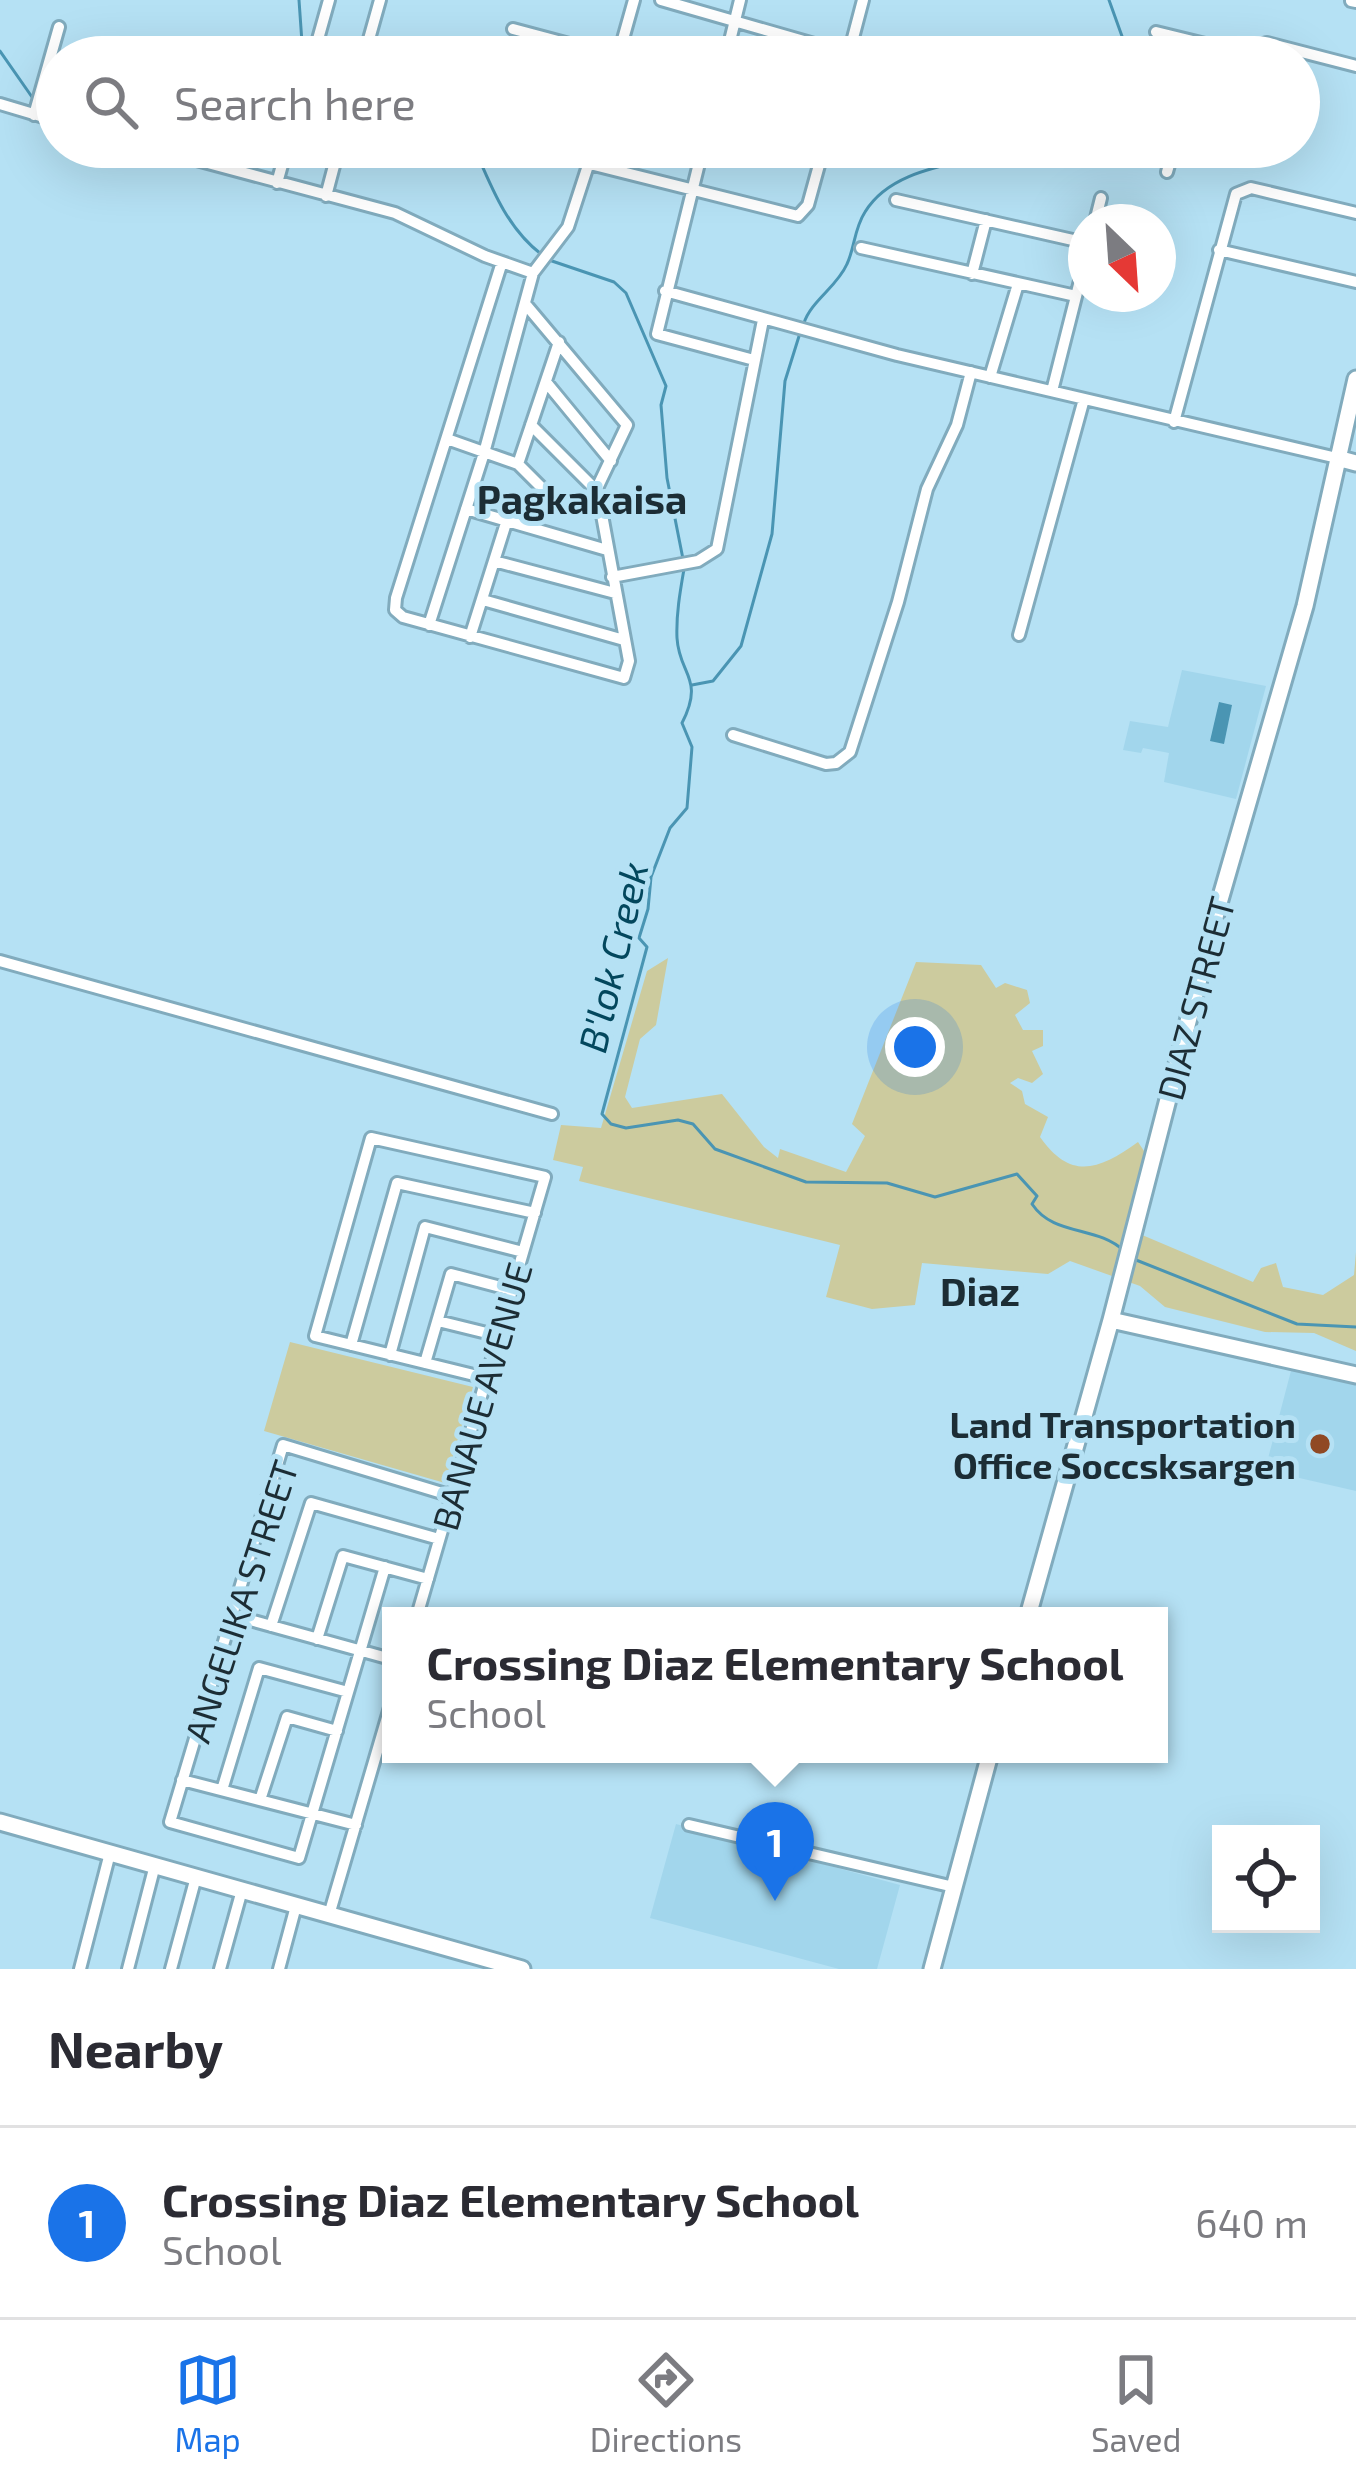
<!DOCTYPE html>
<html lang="en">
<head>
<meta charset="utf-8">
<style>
  :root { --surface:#fff; --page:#f7f7f7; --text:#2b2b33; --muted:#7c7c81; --line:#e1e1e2; --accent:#1a73e8 }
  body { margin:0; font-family:"Exo 2",sans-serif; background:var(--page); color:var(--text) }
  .controls { position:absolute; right:36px; bottom:36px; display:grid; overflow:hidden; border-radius:0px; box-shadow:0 12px 48px #0002 }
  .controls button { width:108px; height:108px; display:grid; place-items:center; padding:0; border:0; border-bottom:3px solid var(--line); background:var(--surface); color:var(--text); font:60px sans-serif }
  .compass { position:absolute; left:1068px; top:204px; width:108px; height:108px; border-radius:50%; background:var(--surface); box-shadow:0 12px 48px #0002; rotate:155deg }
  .you { position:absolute; left:915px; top:1047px; width:42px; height:42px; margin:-30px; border:9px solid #fff; border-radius:50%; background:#1a73e8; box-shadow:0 0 0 18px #1a73e833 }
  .badge { display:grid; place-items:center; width:78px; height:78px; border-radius:50%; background:var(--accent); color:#fff; font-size:39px; font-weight:700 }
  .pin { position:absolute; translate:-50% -99px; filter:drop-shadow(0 3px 6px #0008) }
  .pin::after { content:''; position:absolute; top:63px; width:42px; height:36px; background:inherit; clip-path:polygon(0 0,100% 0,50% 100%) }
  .popup { position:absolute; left:382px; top:1607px; width:786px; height:156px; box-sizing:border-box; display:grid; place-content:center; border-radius:0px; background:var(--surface); filter:drop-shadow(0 3px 9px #0005); font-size:39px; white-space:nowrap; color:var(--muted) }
  .popup b { font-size:45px; color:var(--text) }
  .popup::after { content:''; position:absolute; left:50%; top:100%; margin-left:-24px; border:24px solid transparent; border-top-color:var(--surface) }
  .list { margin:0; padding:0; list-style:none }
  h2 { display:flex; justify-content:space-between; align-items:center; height:156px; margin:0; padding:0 48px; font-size:51px }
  h2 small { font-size:39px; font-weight:400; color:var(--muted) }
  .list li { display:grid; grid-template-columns:78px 1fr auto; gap:36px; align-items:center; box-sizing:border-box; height:192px; padding:0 48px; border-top:3px solid var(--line) }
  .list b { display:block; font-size:45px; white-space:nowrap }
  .list p { margin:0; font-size:39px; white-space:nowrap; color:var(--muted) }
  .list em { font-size:39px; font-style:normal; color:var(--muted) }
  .icon { flex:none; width:66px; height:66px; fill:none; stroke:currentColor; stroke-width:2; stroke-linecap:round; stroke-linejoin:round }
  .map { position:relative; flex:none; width:1356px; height:1969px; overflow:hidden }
  .search { position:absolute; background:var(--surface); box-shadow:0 12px 48px #0002; left:36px; right:36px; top:36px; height:132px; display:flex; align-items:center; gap:30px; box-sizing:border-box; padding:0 42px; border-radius:66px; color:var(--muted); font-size:45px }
  .sheet { height:348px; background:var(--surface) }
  nav { display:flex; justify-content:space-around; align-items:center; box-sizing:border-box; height:168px; border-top:3px solid var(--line); background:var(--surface); font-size:33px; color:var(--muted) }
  nav a { display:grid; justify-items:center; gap:6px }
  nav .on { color:var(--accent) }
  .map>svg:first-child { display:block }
  .built { fill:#a2d6ec }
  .green { fill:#cccb9e }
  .water { fill:#4a95b3 }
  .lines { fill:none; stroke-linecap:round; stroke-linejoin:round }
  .stream { stroke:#4a95b3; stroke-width:3 }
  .street-casing { stroke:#81abbd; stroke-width:16 }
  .secondary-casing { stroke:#81abbd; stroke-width:21 }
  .street { stroke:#fff; stroke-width:10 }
  .secondary { stroke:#fff; stroke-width:15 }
  .poi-dot { fill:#904924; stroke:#b5e1f4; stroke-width:4.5 }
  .labels { text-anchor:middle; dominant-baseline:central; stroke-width:10; stroke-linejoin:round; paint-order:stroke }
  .street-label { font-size:36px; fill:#1c2d35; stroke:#b5e1f4 }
  .poi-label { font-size:36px; font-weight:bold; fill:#1c2d35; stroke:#b5e1f4; text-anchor:end }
  .neighbourhood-label { font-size:39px; font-weight:bold; fill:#1c2d35; stroke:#b5e1f4 }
  .water-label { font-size:39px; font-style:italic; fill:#03475d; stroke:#b5e1f4 }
</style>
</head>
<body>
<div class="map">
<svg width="1356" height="1969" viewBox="0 0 1356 1969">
  <rect width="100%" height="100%" fill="#b5e1f4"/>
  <path class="built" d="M1182,670L1266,686L1236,799L1164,782L1169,753L1143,748L1141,753L1123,750L1130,721L1168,727Z
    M1292,1367L1356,1381V1491L1265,1470Z
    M676,1824L900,1885L877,1969H839L650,1918Z"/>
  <path class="green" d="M668,958L656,1025L640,1039L625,1097L632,1108L722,1094L764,1147L778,1158L780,1149L846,1172L865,1136L852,1124L916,962L981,965L996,988L1005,983L1027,990L1030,1003L1015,1015L1023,1030H1043V1046L1032,1051L1043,1074L1032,1083L1018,1078L1010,1083L1022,1091L1025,1104L1048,1117L1040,1137C1071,1181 1099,1170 1138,1142L1148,1157L1128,1229L1253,1282L1261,1268L1276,1263L1283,1287L1323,1295L1354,1275L1356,1252V1351L1314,1333L1265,1332L1165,1307L1140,1286L1070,1261L1048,1274L922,1263L915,1305L872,1309L826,1297L840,1245L579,1181L583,1167L553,1160L561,1125L601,1128L647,971Z
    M290,1342L473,1387L445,1483L264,1431Z"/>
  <path class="water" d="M1219,702L1232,705L1224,744L1210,741Z"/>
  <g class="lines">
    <path class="stream" d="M299,0L303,57
      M1109,0L1123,39L1121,57
      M0,51L32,97
      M474,147C491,186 506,227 541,254
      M549,260L614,282L626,293L632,307L666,386L661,405L667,478L683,559
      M804,323C811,301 837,287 847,264C855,247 854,229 865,212C894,164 967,165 1014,147
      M684,569C680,592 676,615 677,638C679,675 705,678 682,723L692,747L687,808L670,828L651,877L648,909L639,938L647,947L602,1114L611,1124L626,1128L678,1120L693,1124L715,1149L806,1182L887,1183L935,1197L1017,1174L1037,1196L1032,1204C1054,1237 1097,1225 1124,1251
      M692,685L713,681L741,646L772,534L785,381L800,333
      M1131,1258L1297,1324L1356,1327"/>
    <defs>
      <path id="street" d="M661,0L849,54
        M1351,1L1356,2
        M513,29L618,57
        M1156,32L1238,52L1267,43L1356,66
        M313,57L329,0
        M364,57L380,0
        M618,57L634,0
        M726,57L740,0
        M848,57L863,0
        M0,104L57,121
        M34,115L59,27
        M148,147L395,213L485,256L533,273
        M703,147L657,334L754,360
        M590,164L798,216L808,205L824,147
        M1167,172L1174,147
        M277,183L287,147
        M326,196L339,147
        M896,200L1086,243
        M1095,222L1101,198
        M861,248L1076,296
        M1219,250L1356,282
        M972,274L986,220
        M665,291L897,355L1337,458
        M527,306L627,425L589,505
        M990,377L1018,284
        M546,382L611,461
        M1052,391L1086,257
        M1174,422L1236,194L1251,188L1356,213
        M531,425L596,490
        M447,439L518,464L547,493L559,500L589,505L602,515L629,661L624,678L403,617L395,610L396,598L502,262
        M518,464L559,342
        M466,509L607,550
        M494,561L615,593
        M612,577L698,561L717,549L763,320
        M483,600L624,640
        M429,625L484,453L533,273L568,227L594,147
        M1019,635L1084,399
        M470,637L506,523
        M733,735L826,764L836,763L850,752L898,602L927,489L957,425L971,372
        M0,961L552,1114
        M438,1321L499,1336
        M351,1345L397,1183L535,1213
        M390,1355L425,1227L523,1252
        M425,1363L451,1274L512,1290
        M385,1567L299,1858L170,1822L283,1445L452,1496
        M232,1615L391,1659
        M417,1616L545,1177L371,1138L315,1336L486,1378
        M271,1626L311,1503L439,1539
        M317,1639L343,1556L428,1579
        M182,1780L356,1825
        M222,1790L259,1668L348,1692
        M260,1800L287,1717L337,1731
        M689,1825L954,1887
        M329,1915L391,1704
        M80,1969L110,1853
        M128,1969L155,1865
        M171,1969L196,1877
        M220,1969L242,1890
        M279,1969L296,1906"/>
      <path id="secondary" d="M1337,458L1356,463
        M1111,1320L1356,1375
        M1028,1616L1111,1320L1215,917L1305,606L1356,379
        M0,1822L522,1969
        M932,1969L990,1754"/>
    </defs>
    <use href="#street" class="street-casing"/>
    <use href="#secondary" class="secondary-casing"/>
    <use href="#street" class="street"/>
    <use href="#secondary" class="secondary"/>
  </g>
  <circle class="poi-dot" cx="1320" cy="1444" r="12"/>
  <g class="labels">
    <g class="street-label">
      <text transform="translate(1195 998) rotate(-75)">DIAZ STREET</text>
      <text transform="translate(481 1396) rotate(-74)">BANAUE AVENUE</text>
      <text transform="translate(240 1601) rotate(-72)">ANGELIKA STREET</text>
    </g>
    <g class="poi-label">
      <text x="1296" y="1423">Land Transportation<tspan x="1296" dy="41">Office Soccsksargen</tspan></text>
    </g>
    <g class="neighbourhood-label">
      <text x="582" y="498">Pagkakaisa</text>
      <text x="980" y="1290">Diaz</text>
    </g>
    <g class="water-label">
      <text transform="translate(612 957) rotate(-77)">B'lok Creek</text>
    </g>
  </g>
</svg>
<div class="controls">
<button><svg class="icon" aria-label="locate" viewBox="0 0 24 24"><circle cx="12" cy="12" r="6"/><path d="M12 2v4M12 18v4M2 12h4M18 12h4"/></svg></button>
</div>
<svg class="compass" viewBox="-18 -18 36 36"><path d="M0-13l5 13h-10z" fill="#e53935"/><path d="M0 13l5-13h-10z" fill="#7c7c81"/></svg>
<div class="you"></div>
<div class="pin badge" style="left:775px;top:1901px">1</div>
<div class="popup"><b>Crossing Diaz Elementary School</b>School</div>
<div class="search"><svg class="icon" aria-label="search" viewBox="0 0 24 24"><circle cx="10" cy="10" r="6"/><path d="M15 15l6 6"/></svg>Search here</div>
</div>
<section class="sheet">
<h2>Nearby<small></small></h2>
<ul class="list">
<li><span class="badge">1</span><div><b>Crossing Diaz Elementary School</b><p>School</p></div><em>640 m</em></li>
</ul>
</section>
<nav>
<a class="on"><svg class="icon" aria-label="map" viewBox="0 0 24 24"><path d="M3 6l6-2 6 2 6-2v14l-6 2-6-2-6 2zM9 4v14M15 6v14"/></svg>Map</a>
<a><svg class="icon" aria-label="directions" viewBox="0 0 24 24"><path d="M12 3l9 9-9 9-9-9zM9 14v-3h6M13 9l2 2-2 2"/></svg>Directions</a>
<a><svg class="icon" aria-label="saved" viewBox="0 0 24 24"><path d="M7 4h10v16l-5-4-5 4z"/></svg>Saved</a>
</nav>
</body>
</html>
